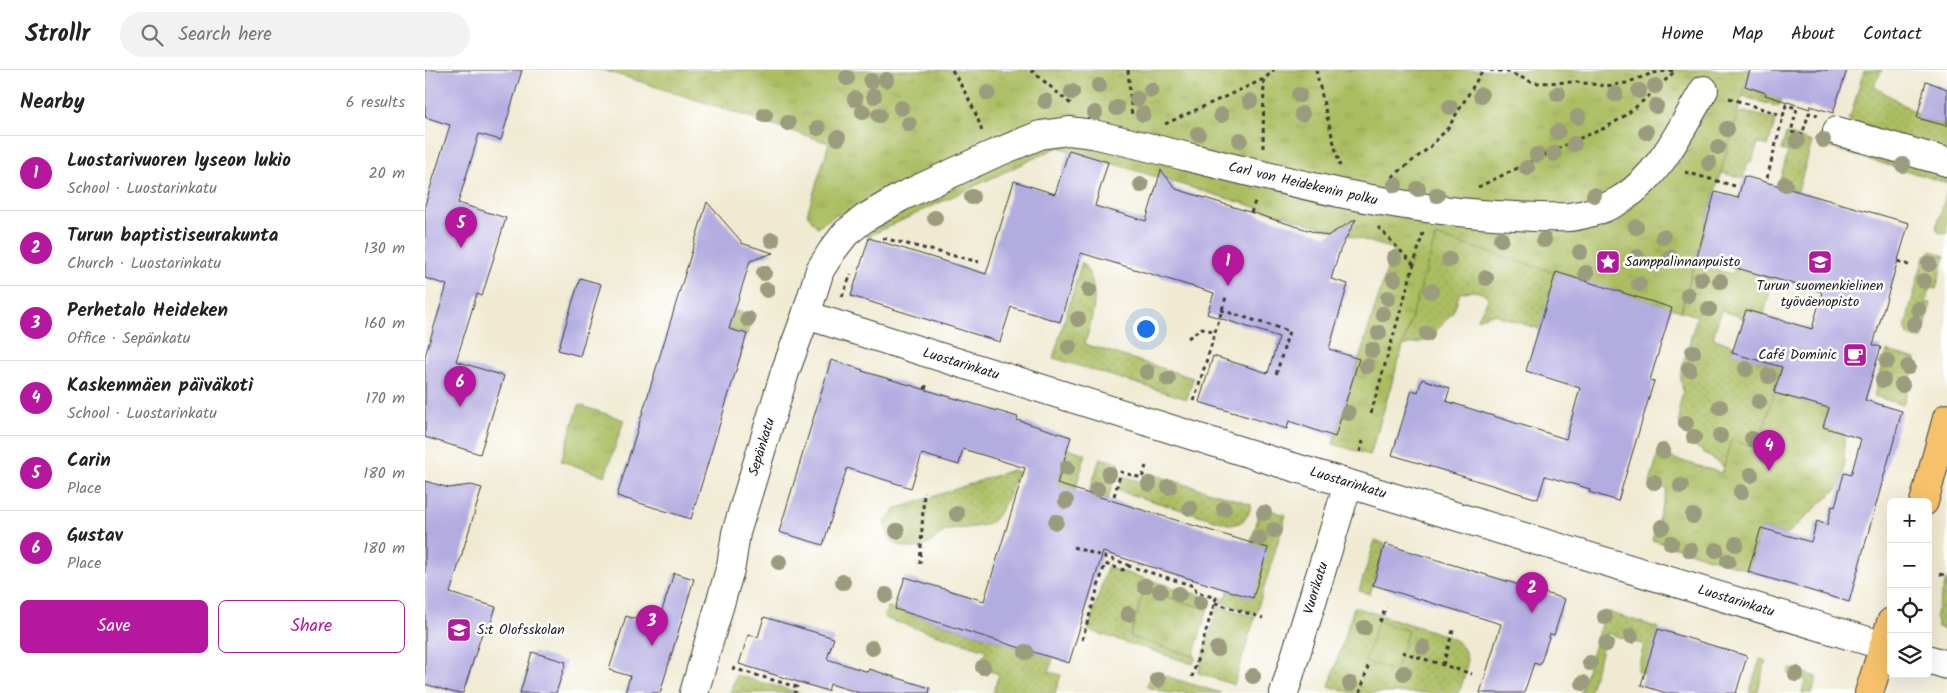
<!DOCTYPE html>
<html lang="en">
<head>
<meta charset="utf-8">
<style>
  :root { --surface:#fff; --page:#f2f2f2; --text:#222; --muted:#767676; --line:#e0e0e0; --accent:#b5179e }
  body { margin:0; font-family:Kalam,sans-serif; background:var(--page); color:var(--text) }
  .controls { position:absolute; right:15px; bottom:15px; display:grid; overflow:hidden; border-radius:8px; box-shadow:0 5px 20px #0002 }
  .controls button { width:45px; height:45px; display:grid; place-items:center; padding:0; border:0; border-bottom:1px solid var(--line); background:var(--surface); color:var(--text); font:25px sans-serif }
  .you { position:absolute; left:720px; top:258px; width:18px; height:18px; margin:-12px; border:4px solid #fff; border-radius:50%; background:#1a73e8; box-shadow:0 0 0 8px #1a73e833 }
  .badge { display:grid; place-items:center; width:32px; height:32px; border-radius:50%; background:var(--accent); color:#fff; font-size:16px; font-weight:700 }
  .pin { position:absolute; translate:-50% -41px; filter:drop-shadow(0 1px 2px #0008) }
  .pin::after { content:''; position:absolute; top:26px; width:18px; height:15px; background:inherit; clip-path:polygon(0 0,100% 0,50% 100%) }
  .list { margin:0; padding:0; list-style:none }
  h2 { display:flex; justify-content:space-between; align-items:center; height:65px; margin:0; padding:0 20px; font-size:21px }
  h2 small { font-size:16px; font-weight:400; color:var(--muted) }
  .list li { display:grid; grid-template-columns:32px 1fr auto; gap:15px; align-items:center; box-sizing:border-box; height:75px; padding:0 20px; border-top:1px solid var(--line) }
  .list b { display:block; font-size:19px; white-space:nowrap }
  .list p { margin:0; font-size:16px; white-space:nowrap; color:var(--muted) }
  .list em { font-size:16px; font-style:normal; color:var(--muted) }
  .actions { display:flex; gap:10px; padding:15px 20px }
  .actions a { flex:1; padding:11px 0; border:1px solid var(--accent); border-radius:8px; text-align:center; font-size:18px; color:var(--accent) }
  .actions .main { background:var(--accent); color:#fff }
  .icon { flex:none; width:28px; height:28px; fill:none; stroke:currentColor; stroke-width:2; stroke-linecap:round; stroke-linejoin:round }
  .map { position:relative; flex:none; width:1522px; height:623px; overflow:hidden }
  header { display:flex; align-items:center; gap:30px; box-sizing:border-box; height:70px; padding:0 25px; background:var(--surface); border-bottom:1px solid var(--line) }
  header strong { font-size:24px }
  nav { display:flex; gap:28px; margin-inline-start:auto; font-size:18px }
  .search { width:350px; height:45px; background:var(--page); display:flex; align-items:center; gap:12px; box-sizing:border-box; padding:0 18px; border-radius:28px; color:var(--muted); font-size:19px }
  main { display:flex }
  aside { flex:1; background:var(--surface) }
  .map>svg:first-child { display:block }
  .grass { fill:url(#grass-dots); stroke:#646c3e }
  .park { fill:url(#park-tufts); stroke:#646c3e }
  .building { fill:#b3ace0 }
  .lines { fill:none; stroke-linecap:round; stroke-linejoin:round }
  .minor-casing { stroke:#3c3b37; stroke-width:30 }
  .major-casing { stroke:#3c3b37; stroke-width:30 }
  .path { stroke:#3c3b37; stroke-width:3; stroke-dasharray:4 4; stroke-linecap:butt }
  .minor { stroke:#fff; stroke-width:28 }
  .major { stroke:#f5c16b; stroke-width:28 }
  .tree { fill:#9b9c7d }
  .labels { text-anchor:middle; dominant-baseline:central; stroke-width:5; stroke-linejoin:round; paint-order:stroke }
  .street-label { font-size:14px; fill:#1c1c1c; stroke:#fff }
  .poi-label { font-size:14px; fill:#1c1c1c; stroke:#fff; text-anchor:start }
</style>
</head>
<body>
<header>
<strong>Strollr</strong>
<div class="search"><svg class="icon" aria-label="search" viewBox="0 0 24 24"><circle cx="10" cy="10" r="6"/><path d="M15 15l6 6"/></svg>Search here</div>
<nav><a>Home</a><a>Map</a><a>About</a><a>Contact</a></nav>
</header>
<main>
<aside>
<h2>Nearby<small>6 results</small></h2>
<ul class="list">
<li><span class="badge">1</span><div><b>Luostarivuoren lyseon lukio</b><p>School · Luostarinkatu</p></div><em>20 m</em></li>
<li><span class="badge">2</span><div><b>Turun baptistiseurakunta</b><p>Church · Luostarinkatu</p></div><em>130 m</em></li>
<li><span class="badge">3</span><div><b>Perhetalo Heideken</b><p>Office · Sepänkatu</p></div><em>160 m</em></li>
<li><span class="badge">4</span><div><b>Kaskenmäen päiväkoti</b><p>School · Luostarinkatu</p></div><em>170 m</em></li>
<li><span class="badge">5</span><div><b>Carin</b><p>Place</p></div><em>180 m</em></li>
<li><span class="badge">6</span><div><b>Gustav</b><p>Place</p></div><em>180 m</em></li>
</ul>
<div class="actions"><a class="main">Save</a><a>Share</a></div>
</aside>
<div class="map">
<svg width="1522" height="623" viewBox="0 0 1522 623">
  <defs>
    <pattern id="grass-dots" width="8" height="8" patternUnits="userSpaceOnUse" patternTransform="scale(1.25)"><rect width="8" height="8" fill="#abbd61"/><path d="M2 2h.1M6 6h.1" fill="none" stroke="#93a254" stroke-width="1.8" stroke-linecap="round"/></pattern>
    <pattern id="park-tufts" width="24" height="20" patternUnits="userSpaceOnUse" patternTransform="scale(1.25)"><rect width="24" height="20" fill="#abbd61"/><path d="M3 7l-1-3M5 7V3M7 7l1-3M15 17l-1-3M17 17v-4M19 17l1-3" fill="none" stroke="#93a254"/></pattern>
  </defs>
  <rect width="100%" height="100%" fill="#fff"/>
  <filter id="ink" filterUnits="userSpaceOnUse"><feTurbulence type="fractalNoise" baseFrequency=".02" numOctaves="2"/><feDisplacementMap in="SourceGraphic" scale="10" xChannelSelector="R" yChannelSelector="G"/><feConvolveMatrix kernelMatrix="1 2 1 2 8 2 1 2 1" color-interpolation-filters="sRGB"/></filter>
  <filter id="wash" filterUnits="userSpaceOnUse"><feTurbulence type="fractalNoise" baseFrequency=".0096" numOctaves="4" result="noise"/><feDisplacementMap in="SourceGraphic" scale="20" xChannelSelector="R" yChannelSelector="G"/><feGaussianBlur stdDeviation="1.12" result="paint"/><feColorMatrix in="noise" values="0 0 0 0 0 0 0 0 0 0 0 0 0 0 0 0 0 1.4 0 .05"/><feComposite in="paint" operator="in"/></filter>
  <g filter="url(#wash)">
    <rect width="100%" height="100%" fill="#f0ead2"/>
    <path class="grass" d="M1304,0H1325L1320,16L1357,30L1354,37L1313,25Z
      M1439,0H1457L1449,16L1493,44L1492,48L1522,56V88L1428,59L1423,47L1425,48Z
      M1319,42L1351,49L1343,76L1333,73L1327,91L1322,94L1318,108L1258,94L1307,45Z
      M1361,64L1387,72L1373,121L1353,116L1363,82L1356,80Z
      M1396,65L1522,103V113L1393,74Z
      M1522,122V164L1513,162L1511,158Z
      M1019,149L1132,202L1114,259L1068,244L1052,249L1064,228C1055,220 1047,220 1035,223L1028,242L1003,270L978,276L945,385L1006,158Z
      M1506,181L1520,186L1511,219L1505,218L1501,232L1506,233L1497,269L1483,265L1480,256L1499,187Z
      M657,192C677,219 668,244 660,274L768,308L762,329L628,288Z
      M1272,195L1307,204L1310,197L1348,208L1339,245L1321,241L1319,248L1296,240L1288,268L1309,276L1308,283L1357,297L1333,378L1306,370L1299,397L1267,374L1255,354L1254,338L1258,321L1255,305L1272,246L1256,241L1269,197Z
      M311,241L328,246L322,264L301,258L305,244L309,245Z
      M1462,281L1491,289L1478,335L1449,326Z
      M643,378L661,384L638,459L620,454Z
      M675,388L694,393L683,429L664,423Z
      M587,400L593,402C587,416 579,439 569,450C561,459 533,457 521,461C513,464 508,473 500,476C479,483 458,473 461,450L471,439Z
      M723,403L826,434C825,447 817,456 803,454L694,421L698,406L720,413Z
      M836,437L861,445L831,544L795,532L796,527L801,529L803,521L828,528L826,473Z
      M950,470L960,474L945,524L934,521Z
      M682,497L786,529L783,539L719,520L705,566L768,586L769,584L771,587L768,594L663,560Z
      M1521,510H1522V561L1513,557L1510,547Z
      M793,536L830,547L809,615L773,603Z
      M463,537L628,588L624,602L636,605L630,623H568L574,604L556,598L561,580L459,548Z
      M929,537L1023,566C1051,581 1042,598 1034,623H926L904,616Z
      M1180,541L1234,558L1220,604L1212,601L1219,575L1182,563L1164,623H1155Z
      M1335,589L1341,591L1332,623H1324Z
      M1365,598L1392,607L1387,623H1377L1380,610L1363,604Z
      M726,602H727L796,623H742L722,617Z
      M311,605L375,623H305Z"/>
    <path class="park" d="M179,0H1325L1256,241L1011,166L945,385L908,374L968,179L633,77L448,164L444,168L411,145L392,157L382,144L404,73Z
      M1349,323L1404,338L1398,357L1419,364V403L1416,415L1361,465L1336,458L1323,500L1227,470L1242,419L1225,413L1233,384L1297,403L1306,370L1333,378Z
      M154,335L199,350L180,406L136,391Z
      M719,520L783,539L768,586L705,567Z
      M953,551L983,561L971,601L940,592Z"/>
    <g id="blocks">
      <path class="building" d="M0,0H97L76,70L54,64L33,133L81,148L57,226L52,224L31,291L79,306L55,384L0,367V286L22,215L0,208V135L25,55L0,47Z
        M1325,0H1422L1408,43L1385,36V39L1340,25L1341,23L1320,16Z
        M1501,11L1522,19V56L1492,48Z
        M644,80L683,92L670,136L721,151L736,100L751,119L902,166L931,149L915,180L906,209L923,214L904,279L934,289L910,367L864,351L862,359L774,332L788,286L843,303L854,267L782,244L789,223L656,183L635,252L586,237L575,272L426,226L444,168L561,204L589,111L630,124Z
        M1319,106L1484,153L1448,275L1456,277L1440,330L1477,341L1424,532L1323,502L1336,458L1386,472L1392,451L1402,455L1407,436L1410,437L1419,403L1426,405L1436,369L1398,357L1404,338L1349,323L1357,297L1307,283L1321,240L1387,259L1397,222L1272,187L1290,122L1313,128Z
        M282,132L316,171V173L348,183L325,191L304,259L322,264L266,449L192,426Z
        M1131,202L1247,238L1225,310L1229,311L1193,431L1164,422L1165,419L1120,406L1113,429L967,385L987,320L993,322L997,309L1025,318L1021,331L1141,369L1155,318L1101,301Z
        M155,208L176,214L155,286L133,280Z
        M406,290L438,300L437,301L593,347L592,350L646,367L632,414L843,478L828,528L678,482L644,593L470,539L480,507L559,531L600,398L538,379L534,395L497,384L486,418L422,398L398,475L354,462Z
        M0,411L24,418L46,415L57,418L25,523L71,537L63,562L58,560L38,623H30L0,614Z
        M960,474L1140,529L1129,565L1125,564L1115,595L1109,593L1099,623H1055L1076,554L948,515Z
        M249,503L269,509L235,623H200L205,606L184,600L201,546L232,556Z
        M339,547L409,568L402,589L443,602L444,599L505,618L504,623H435L405,614L403,621L314,594L323,565L333,567Z
        M1233,559L1322,586L1311,623H1241L1216,615Z
        M107,582L141,592L131,623H95Z"/>
    </g>
  </g>
  <g filter="url(#ink)">
    <use href="#blocks" fill-opacity="0" stroke="#3c3b37" stroke-width="1"/>
    <g class="lines">
      <defs>
        <path id="minor" d="M1412,61L1522,92
          M381,245L845,390L1466,578
          M1503,589L1522,595
          M269,623L306,496L311,463L360,302L381,245L395,200L407,181L421,163L440,148L476,127L564,86L615,65L644,61L668,64C750,83 832,105 915,123C973,135 1031,144 1091,146C1109,147 1127,148 1144,147C1162,145 1183,138 1198,128C1236,104 1256,58 1279,20
          M859,623L923,414"/>
        <path id="major" d="M1499,432L1522,348
          M1444,623L1466,552"/>
      </defs>
      <use href="#minor" class="minor-casing"/>
      <use href="#major" class="major-casing"/>
      <path class="path" d="M527,0C539,20 551,40 557,62
        M606,0L647,35
        M703,0L707,47
        M891,0L900,39L915,96
        M1065,0L1083,2L1109,13L1151,12L1181,16L1201,13L1228,3L1250,0
        M1304,28L1359,46
        M740,54L839,9L849,0
        M838,78L839,9
        M1260,102L1310,116
        M967,107L1005,77L1023,58L1058,0
        M1342,108L1361,35L1372,38L1366,62L1377,65L1384,43L1393,45
        M1053,117L1164,64C1195,56 1228,22 1251,0
        M826,143L830,131
        M953,157L988,194
        M458,168L554,192
        M1473,191L1484,195
        M417,227L426,204
        M796,240L864,261L851,305
        M763,268L777,258L790,262
        M500,319L502,313
        M769,331L801,227
        M946,343L998,163
        M935,382L938,371
        M689,426L696,402L717,408L721,396
        M648,477L699,493L704,496
        M495,494L499,422
        M1515,504L1522,506
        M790,533L838,548
        M955,552L961,537
        M657,570L680,494L698,500L704,496L769,516L771,522L791,528L767,607
        M977,582L1047,604
        M1018,595L1029,557
        M307,598L372,617L370,623
        M935,623L944,593"/>
      <use href="#minor" class="minor"/>
      <use href="#major" class="major"/>
    </g>
    <g class="tree">
      <circle cx="422" cy="8" r="8"/>
      <circle cx="461" cy="10" r="8"/>
      <circle cx="446" cy="11" r="8"/>
      <circle cx="674" cy="16" r="8"/>
      <circle cx="1230" cy="16" r="8"/>
      <circle cx="726" cy="20" r="8"/>
      <circle cx="1214" cy="21" r="8"/>
      <circle cx="647" cy="22" r="8"/>
      <circle cx="563" cy="23" r="8"/>
      <circle cx="1133" cy="24" r="8"/>
      <circle cx="1190" cy="24" r="8"/>
      <circle cx="874" cy="25" r="8"/>
      <circle cx="1056" cy="25" r="8"/>
      <circle cx="449" cy="26" r="8"/>
      <circle cx="430" cy="29" r="8"/>
      <circle cx="712" cy="29" r="8"/>
      <circle cx="620" cy="31" r="8"/>
      <circle cx="825" cy="31" r="8"/>
      <circle cx="1231" cy="36" r="8"/>
      <circle cx="1025" cy="37" r="8"/>
      <circle cx="476" cy="38" r="8"/>
      <circle cx="692" cy="38" r="8"/>
      <circle cx="438" cy="42" r="8"/>
      <circle cx="670" cy="43" r="8"/>
      <circle cx="718" cy="44" r="8"/>
      <circle cx="877" cy="44" r="8"/>
      <circle cx="340" cy="45" r="8"/>
      <circle cx="454" cy="45" r="8"/>
      <circle cx="796" cy="45" r="8"/>
      <circle cx="1153" cy="47" r="8"/>
      <circle cx="363" cy="53" r="8"/>
      <circle cx="484" cy="54" r="8"/>
      <circle cx="393" cy="58" r="8"/>
      <circle cx="1302" cy="59" r="8"/>
      <circle cx="1133" cy="62" r="8"/>
      <circle cx="1221" cy="62" r="8"/>
      <circle cx="773" cy="64" r="8"/>
      <circle cx="413" cy="68" r="8"/>
      <circle cx="815" cy="70" r="8"/>
      <circle cx="1398" cy="70" r="8"/>
      <circle cx="1372" cy="71" r="8"/>
      <circle cx="1149" cy="74" r="8"/>
      <circle cx="1293" cy="77" r="8"/>
      <circle cx="1129" cy="84" r="8"/>
      <circle cx="1112" cy="85" r="8"/>
      <circle cx="1284" cy="93" r="8"/>
      <circle cx="1478" cy="95" r="8"/>
      <circle cx="1102" cy="98" r="8"/>
      <circle cx="1360" cy="114" r="8"/>
      <circle cx="716" cy="115" r="8"/>
      <circle cx="970" cy="115" r="8"/>
      <circle cx="993" cy="119" r="8"/>
      <circle cx="1012" cy="125" r="8"/>
      <circle cx="1169" cy="125" r="8"/>
      <circle cx="547" cy="127" r="8"/>
      <circle cx="510" cy="148" r="8"/>
      <circle cx="1211" cy="157" r="8"/>
      <circle cx="1238" cy="167" r="8"/>
      <circle cx="1076" cy="169" r="8"/>
      <circle cx="347" cy="170" r="8"/>
      <circle cx="1119" cy="170" r="8"/>
      <circle cx="1155" cy="182" r="8"/>
      <circle cx="1212" cy="187" r="8"/>
      <circle cx="1245" cy="187" r="8"/>
      <circle cx="969" cy="188" r="8"/>
      <circle cx="1024" cy="190" r="8"/>
      <circle cx="1504" cy="194" r="8"/>
      <circle cx="339" cy="203" r="8"/>
      <circle cx="1161" cy="203" r="8"/>
      <circle cx="1061" cy="208" r="8"/>
      <circle cx="969" cy="209" r="8"/>
      <circle cx="1276" cy="209" r="8"/>
      <circle cx="1295" cy="211" r="8"/>
      <circle cx="1499" cy="211" r="8"/>
      <circle cx="1214" cy="214" r="8"/>
      <circle cx="342" cy="220" r="8"/>
      <circle cx="664" cy="220" r="8"/>
      <circle cx="1006" cy="221" r="8"/>
      <circle cx="1263" cy="225" r="8"/>
      <circle cx="963" cy="228" r="8"/>
      <circle cx="1284" cy="239" r="8"/>
      <circle cx="1493" cy="239" r="8"/>
      <circle cx="958" cy="244" r="8"/>
      <circle cx="323" cy="249" r="8"/>
      <circle cx="653" cy="249" r="8"/>
      <circle cx="1489" cy="254" r="8"/>
      <circle cx="954" cy="263" r="8"/>
      <circle cx="1002" cy="264" r="8"/>
      <circle cx="644" cy="277" r="8"/>
      <circle cx="947" cy="280" r="8"/>
      <circle cx="1268" cy="282" r="8"/>
      <circle cx="1462" cy="291" r="8"/>
      <circle cx="942" cy="296" r="8"/>
      <circle cx="1483" cy="297" r="8"/>
      <circle cx="1264" cy="299" r="8"/>
      <circle cx="1321" cy="299" r="8"/>
      <circle cx="722" cy="302" r="8"/>
      <circle cx="1344" cy="306" r="8"/>
      <circle cx="743" cy="309" r="8"/>
      <circle cx="1458" cy="310" r="8"/>
      <circle cx="1477" cy="315" r="8"/>
      <circle cx="1334" cy="332" r="8"/>
      <circle cx="1295" cy="337" r="8"/>
      <circle cx="923" cy="343" r="8"/>
      <circle cx="1261" cy="353" r="8"/>
      <circle cx="1295" cy="366" r="8"/>
      <circle cx="1269" cy="367" r="8"/>
      <circle cx="1327" cy="369" r="8"/>
      <circle cx="1238" cy="381" r="8"/>
      <circle cx="1342" cy="385" r="8"/>
      <circle cx="642" cy="398" r="8"/>
      <circle cx="684" cy="404" r="8"/>
      <circle cx="1326" cy="405" r="8"/>
      <circle cx="1229" cy="412" r="8"/>
      <circle cx="724" cy="414" r="8"/>
      <circle cx="1256" cy="416" r="8"/>
      <circle cx="744" cy="417" r="8"/>
      <circle cx="672" cy="419" r="8"/>
      <circle cx="1316" cy="422" r="8"/>
      <circle cx="641" cy="431" r="8"/>
      <circle cx="765" cy="438" r="8"/>
      <circle cx="799" cy="439" r="8"/>
      <circle cx="839" cy="443" r="8"/>
      <circle cx="532" cy="444" r="8"/>
      <circle cx="1268" cy="446" r="8"/>
      <circle cx="631" cy="452" r="8"/>
      <circle cx="1237" cy="457" r="8"/>
      <circle cx="849" cy="460" r="8"/>
      <circle cx="472" cy="461" r="8"/>
      <circle cx="834" cy="468" r="8"/>
      <circle cx="1246" cy="473" r="8"/>
      <circle cx="1311" cy="474" r="8"/>
      <circle cx="1265" cy="480" r="8"/>
      <circle cx="1291" cy="480" r="8"/>
      <circle cx="1303" cy="491" r="8"/>
      <circle cx="354" cy="492" r="8"/>
      <circle cx="418" cy="512" r="8"/>
      <circle cx="720" cy="516" r="8"/>
      <circle cx="735" cy="521" r="8"/>
      <circle cx="754" cy="524" r="8"/>
      <circle cx="461" cy="525" r="8"/>
      <circle cx="775" cy="533" r="8"/>
      <circle cx="703" cy="544" r="8"/>
      <circle cx="1180" cy="547" r="8"/>
      <circle cx="939" cy="558" r="8"/>
      <circle cx="1206" cy="566" r="8"/>
      <circle cx="1181" cy="574" r="8"/>
      <circle cx="998" cy="577" r="8"/>
      <circle cx="447" cy="578" r="8"/>
      <circle cx="792" cy="579" r="8"/>
      <circle cx="601" cy="582" r="8"/>
      <circle cx="1165" cy="593" r="8"/>
      <circle cx="558" cy="597" r="8"/>
      <circle cx="979" cy="603" r="8"/>
      <circle cx="1371" cy="604" r="8"/>
      <circle cx="828" cy="606" r="8"/>
      <circle cx="733" cy="610" r="8"/>
      <circle cx="1158" cy="613" r="8"/>
      <circle cx="925" cy="614" r="8"/>
    </g>
  </g>
  <defs>
    <symbol id="sight-square" viewBox="-11 -11 22 22"><rect x="-9" y="-9" width="18" height="18" rx="4" fill="#b5179e" stroke="#fff"/><path d="M0-6L1.8-2.2L6-1.7L2.9 1.2L3.7 5.4L0 3.3L-3.7 5.4L-2.9 1.2L-6-1.7L-1.8-2.2Z" fill="#fff"/></symbol>
    <symbol id="school-square" viewBox="-11 -11 22 22"><rect x="-9" y="-9" width="18" height="18" rx="4" fill="#b5179e" stroke="#fff"/><path d="M0-5L7-2L0 1L-7-2ZM-4 1L0 2.5L4 1V4Q0 6-4 4Z" fill="#fff"/></symbol>
    <symbol id="cafe-square" viewBox="-11 -11 22 22"><rect x="-9" y="-9" width="18" height="18" rx="4" fill="#b5179e" stroke="#fff"/><path d="M-5.5-4.5H6V0H3Q3 3.5 0 3.5H-2.5Q-5.5 3.5-5.5 0ZM3-3.2v2h1.7v-2ZM-6 4.5H4V6H-6Z" fill="#fff"/></symbol>
  </defs>
  <g fill-rule="evenodd">
    <use href="#sight-square" x="1169" y="178" width="28" height="28"/>
    <use href="#school-square" x="1381" y="178" width="28" height="28"/>
    <use href="#cafe-square" x="1416" y="271" width="28" height="28"/>
    <use href="#school-square" x="20" y="546" width="28" height="28"/>
  </g>
  <g class="labels">
    <g class="street-label">
      <text transform="translate(878 114) rotate(13)">Carl von Heidekenin polku</text>
      <text transform="translate(536 294) rotate(17)">Luostarinkatu</text>
      <text transform="translate(337 377) rotate(-73)">Sepänkatu</text>
      <text transform="translate(923 413) rotate(17)">Luostarinkatu</text>
      <text transform="translate(891 518) rotate(-73)">Vuorikatu</text>
      <text transform="translate(1311 531) rotate(17)">Luostarinkatu</text>
    </g>
    <g class="poi-label">
      <text x="1200" y="192">Samppalinnanpuisto</text>
      <text x="1395" y="216" text-anchor="middle">Turun suomenkielinen<tspan x="1395" dy="16">työväenopisto</tspan></text>
      <text x="1412" y="285" text-anchor="end">Café Dominic</text>
      <text x="52" y="560">S:t Olofsskolan</text>
    </g>
  </g>
</svg>
<div class="controls">
<button>+</button>
<button>−</button>
<button><svg class="icon" aria-label="locate" viewBox="0 0 24 24"><circle cx="12" cy="12" r="6"/><path d="M12 2v4M12 18v4M2 12h4M18 12h4"/></svg></button>
<button><svg class="icon" aria-label="layers" viewBox="0 0 24 24"><path d="M12 4l9 5-9 5-9-5zM3 14l9 5 9-5"/></svg></button>
</div>
<div class="you"></div>
<div class="pin badge" style="left:803px;top:216px">1</div>
<div class="pin badge" style="left:1107px;top:543px">2</div>
<div class="pin badge" style="left:227px;top:576px">3</div>
<div class="pin badge" style="left:1344px;top:401px">4</div>
<div class="pin badge" style="left:36px;top:178px">5</div>
<div class="pin badge" style="left:35px;top:337px">6</div>
</div>
</main>
</body>
</html>
